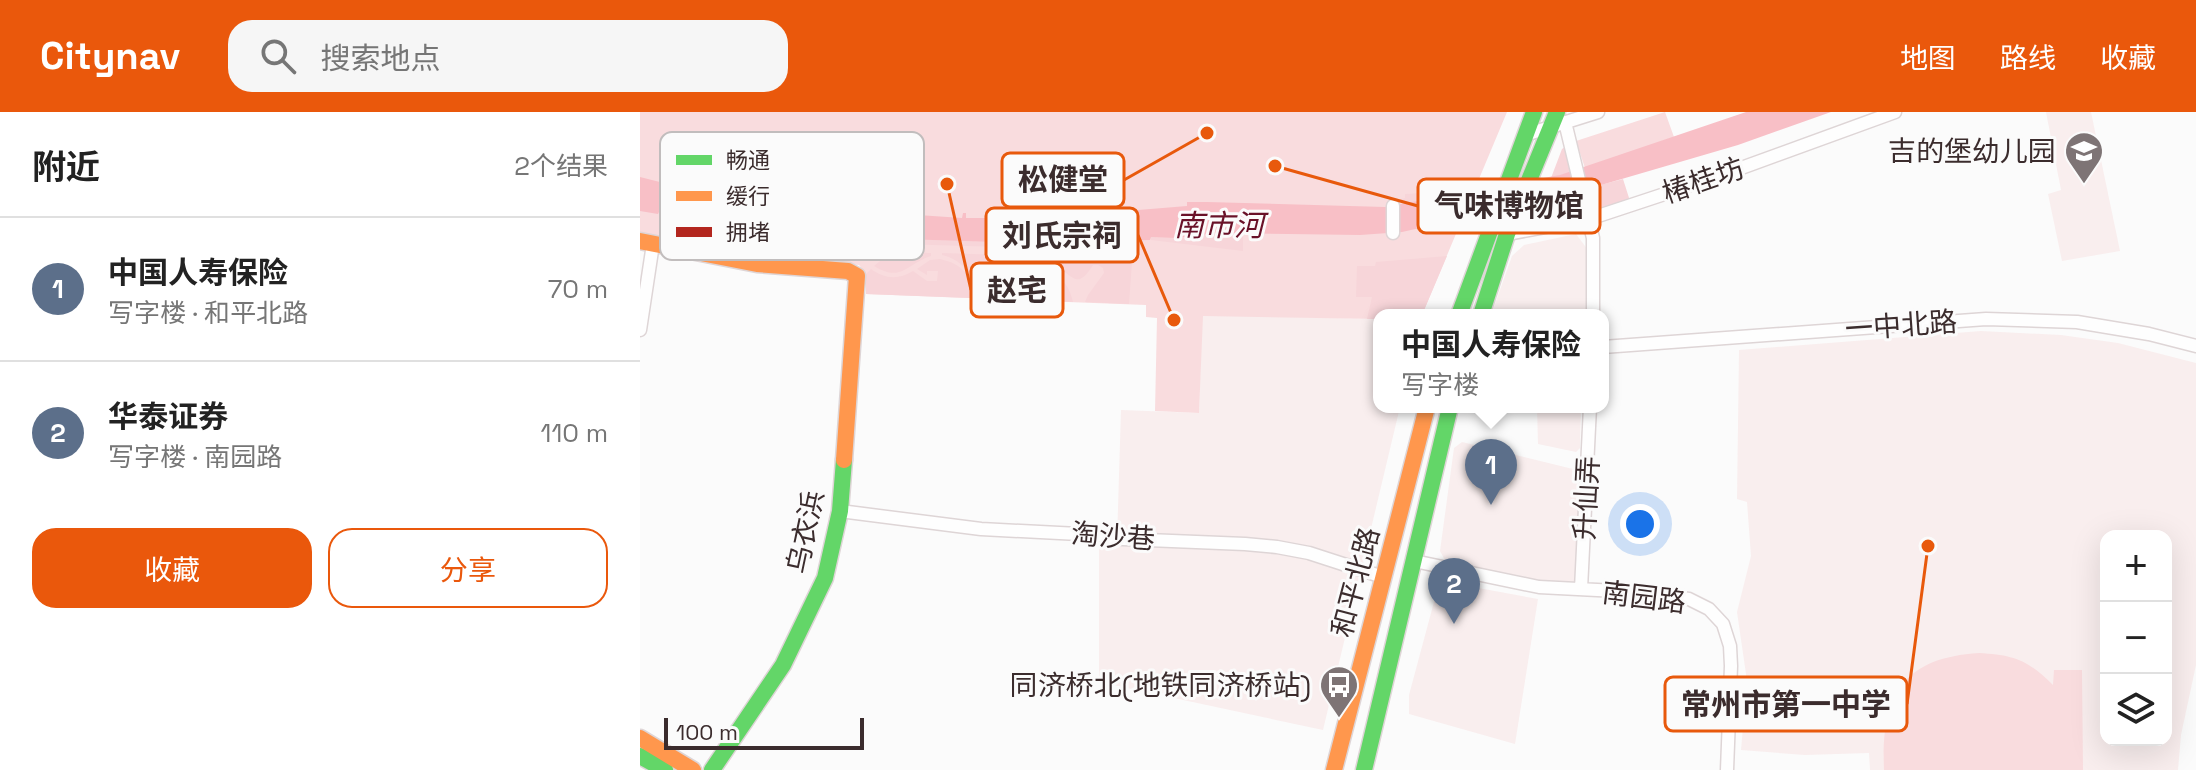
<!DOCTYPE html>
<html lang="zh">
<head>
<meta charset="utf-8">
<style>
  :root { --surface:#fff; --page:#f6f6f6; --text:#222; --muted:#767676; --line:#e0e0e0; --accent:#ea580c }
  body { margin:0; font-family:"Space Grotesk","Noto Sans SC",sans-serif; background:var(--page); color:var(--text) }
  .controls { position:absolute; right:24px; bottom:24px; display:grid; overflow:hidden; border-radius:16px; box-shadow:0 8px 32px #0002 }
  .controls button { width:72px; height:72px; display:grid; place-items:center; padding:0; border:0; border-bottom:2px solid var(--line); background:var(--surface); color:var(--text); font:40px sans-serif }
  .scale { position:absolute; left:24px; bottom:20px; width:200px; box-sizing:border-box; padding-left:8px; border:4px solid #3b2c2d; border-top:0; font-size:22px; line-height:28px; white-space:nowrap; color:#3b2c2d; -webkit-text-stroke:6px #fbfbfb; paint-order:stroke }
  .you { position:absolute; left:1000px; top:412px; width:28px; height:28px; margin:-20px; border:6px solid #fff; border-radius:50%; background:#1a73e8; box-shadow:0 0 0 12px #1a73e833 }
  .badge { display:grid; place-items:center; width:52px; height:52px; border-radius:50%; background:var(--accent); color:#fff; font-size:26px; font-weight:700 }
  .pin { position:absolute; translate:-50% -66px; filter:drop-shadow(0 2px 4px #0008) }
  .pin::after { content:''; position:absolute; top:42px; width:28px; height:24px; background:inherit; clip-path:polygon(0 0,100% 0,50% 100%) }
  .popup { position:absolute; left:733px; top:197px; width:236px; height:104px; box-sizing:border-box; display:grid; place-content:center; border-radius:16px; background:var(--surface); filter:drop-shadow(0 2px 6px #0005); font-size:26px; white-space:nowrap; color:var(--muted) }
  .popup b { font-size:30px; color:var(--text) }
  .popup::after { content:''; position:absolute; left:50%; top:100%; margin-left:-16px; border:16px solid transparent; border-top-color:var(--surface) }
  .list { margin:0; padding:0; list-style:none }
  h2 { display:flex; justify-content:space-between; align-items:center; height:104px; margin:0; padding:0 32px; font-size:34px }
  h2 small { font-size:26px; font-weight:400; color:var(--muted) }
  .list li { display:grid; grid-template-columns:52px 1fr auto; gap:24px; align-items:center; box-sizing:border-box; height:144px; padding:0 32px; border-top:2px solid var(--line) }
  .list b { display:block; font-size:30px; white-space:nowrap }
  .list p { margin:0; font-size:26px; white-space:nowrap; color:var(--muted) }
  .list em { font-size:26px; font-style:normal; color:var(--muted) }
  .actions { display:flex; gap:16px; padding:24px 32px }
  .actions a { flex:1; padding:18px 0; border:2px solid var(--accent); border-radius:24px; text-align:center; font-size:28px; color:var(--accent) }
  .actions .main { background:var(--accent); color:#fff }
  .icon { flex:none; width:44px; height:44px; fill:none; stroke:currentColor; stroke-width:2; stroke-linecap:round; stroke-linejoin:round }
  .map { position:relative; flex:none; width:1556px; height:658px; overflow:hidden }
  header { display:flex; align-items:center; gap:48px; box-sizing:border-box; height:112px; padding:0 40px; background:var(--accent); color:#fff }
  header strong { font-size:38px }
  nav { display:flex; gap:44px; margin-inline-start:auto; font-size:28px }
  .search { width:560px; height:72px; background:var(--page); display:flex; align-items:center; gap:20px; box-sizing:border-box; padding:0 28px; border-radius:24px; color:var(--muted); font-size:30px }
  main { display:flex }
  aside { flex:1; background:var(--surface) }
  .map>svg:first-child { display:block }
  .built { fill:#f9eeee; fill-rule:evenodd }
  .green { fill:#f9dcde }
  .forest { fill:#f7d5d9 }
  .water { fill:#f8bfc6 }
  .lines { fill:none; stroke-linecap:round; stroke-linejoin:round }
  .street-casing { stroke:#ded5d6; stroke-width:15 }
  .fast-casing { stroke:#ded5d6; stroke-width:19 }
  .slow-casing { stroke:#ded5d6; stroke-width:19 }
  .street { stroke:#fefefe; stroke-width:12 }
  .fast { stroke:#63d668; stroke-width:16 }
  .slow { stroke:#ff974d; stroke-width:16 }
  .labels { text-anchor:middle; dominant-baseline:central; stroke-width:6; stroke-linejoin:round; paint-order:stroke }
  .poi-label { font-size:28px; fill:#3b2c2d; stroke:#fbfbfb; text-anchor:end }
  .street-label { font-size:28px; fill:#3b2c2d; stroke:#fbfbfb }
  .water-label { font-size:30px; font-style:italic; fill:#691128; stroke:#fbfbfb }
  .key { fill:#fbfbfb; stroke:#c1bdbd; stroke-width:2 }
  .key-label { font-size:22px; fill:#3b2c2d }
  .leader { fill:none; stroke:#e8590c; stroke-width:3 }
  .callout-dot { fill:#e8590c; stroke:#fbfbfb; stroke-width:3 }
  .callout { fill:#fbfbfb; stroke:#e8590c; stroke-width:3 }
  .callout-label { font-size:30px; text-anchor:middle; font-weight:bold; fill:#3b2c2d }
</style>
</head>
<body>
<header>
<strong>Citynav</strong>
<div class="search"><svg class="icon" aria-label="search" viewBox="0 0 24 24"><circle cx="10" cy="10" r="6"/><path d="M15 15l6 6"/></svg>搜索地点</div>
<nav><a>地图</a><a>路线</a><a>收藏</a></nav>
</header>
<main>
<aside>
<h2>附近<small>2个结果</small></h2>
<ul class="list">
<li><span class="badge" style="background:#5c6f8a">1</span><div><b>中国人寿保险</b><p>写字楼 · 和平北路</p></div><em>70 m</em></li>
<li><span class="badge" style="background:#5c6f8a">2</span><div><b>华泰证券</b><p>写字楼 · 南园路</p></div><em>110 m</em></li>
</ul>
<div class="actions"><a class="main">收藏</a><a>分享</a></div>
</aside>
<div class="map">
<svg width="1556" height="658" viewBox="0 0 1556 658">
  <rect width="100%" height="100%" fill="#fbfbfb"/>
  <path class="built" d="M1406,0H1451L1480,139L1422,149L1408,82L1421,78Z
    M936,122L948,138L947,203H851L872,144L884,133Z
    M562,203L739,207V295H760L683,618L459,570V428L477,429L481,298L559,301Z
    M1341,219L1421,223L1478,231L1556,251V553L1541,623L1538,658H1230L1229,641L1165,643L1101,638L1107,569L1097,500L1111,444L1107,390L1097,387L1099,238ZM1466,424H1526V628H1466Z
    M897,295H941L940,336L936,340L898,332Z
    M822,330L941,359L935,471L899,469L839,457L805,448L800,439L814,336Z
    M806,470L898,487L875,632L769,602V583L798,475Z"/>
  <path class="green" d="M0,0H867L782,203H739V207L563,204L559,301L515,299L517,206L506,205V193L226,182V162L219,153L121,145L0,121Z
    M1025,0L1034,25L945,56L936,29Z
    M1339,541C1374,543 1388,548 1413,573L1414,558H1442L1443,658H1244C1241,585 1261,546 1339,541Z"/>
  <path class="forest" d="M925,35L932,60L911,66L922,37Z
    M983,67L990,89L956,100L949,76Z
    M809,70L838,72L835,80L762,93L761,87L765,86V82C783,82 789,75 809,76Z
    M937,80L940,92L939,101L904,108L901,107L906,88Z
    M48,119L85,126L86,121L168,129L170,132L169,141L120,137L47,124Z
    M578,121H603V139L511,128V125L534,126Z
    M231,126L388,131L479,129L424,135L391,136L225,131Z
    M182,130L207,132L206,137H213V144L179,142L180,133Z
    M493,136L489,192L445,190L448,183L464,161L463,156L458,153H453C436,180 434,162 414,154L415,144Z
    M251,140L291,141V144C266,152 262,171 234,154Z
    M302,141L393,144L397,147L396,153C385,156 347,170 340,167C326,162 324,148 302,143Z
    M807,144L782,203H739V207H727L732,185H716L717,154H735L736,150Z
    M300,147C307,149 312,150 318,154C327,160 331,171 343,172C354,173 364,166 374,163C402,154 426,158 433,190L226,182V162L231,157C245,167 258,168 273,159L287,169H297L298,159H287V163L277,157L290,148Z"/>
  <path class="water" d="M1106,0H1191L1098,33L927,83L762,120L720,123L578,121L535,126L511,125L510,128L388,131L231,126L225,131L224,145L213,144L214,131L210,126L203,124L142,122L80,115V111L19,100L18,102L0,99V65L79,85L218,102L219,99L322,106L323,101H326V106H356V101H365L366,106H389V101L459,104V102L485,101L486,99L547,94V90H567L745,95L920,63Z"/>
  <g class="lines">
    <defs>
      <path id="street" d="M925,10L953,126V203
        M885,23L958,0
        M753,94V121
        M867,122L949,107L1082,63L1255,0
        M0,218L13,132
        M963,235L1346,207L1437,210L1509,222L1556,234
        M200,399L341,417L458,423L483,427L605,432L637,435L669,441L743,465
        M774,449L899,475L996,480L1049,487L1069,497L1083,512L1090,534L1091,554L1087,658
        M941,477L950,295"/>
      <path id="fast" d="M819,203L894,0
        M841,203L867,122L917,0
        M0,644L25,658
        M72,658L143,553L185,466L200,399L204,348
        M724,658L810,295"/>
      <path id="slow" d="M0,129L117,152L208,159L217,164L204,348
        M0,626L53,658
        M694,658L787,295"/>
    </defs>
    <use href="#street" class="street-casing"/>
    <use href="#fast" class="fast-casing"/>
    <use href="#slow" class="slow-casing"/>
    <use href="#street" class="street"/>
    <use href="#fast" class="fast"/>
    <use href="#slow" class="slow"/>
  </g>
  <defs>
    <symbol id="school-pin" viewBox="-11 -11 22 30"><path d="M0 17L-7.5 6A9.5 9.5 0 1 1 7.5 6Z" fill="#7e7475" stroke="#fbfbfb"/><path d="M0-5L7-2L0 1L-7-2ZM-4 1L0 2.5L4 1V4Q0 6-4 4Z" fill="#fff"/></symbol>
    <symbol id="bus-pin" viewBox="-11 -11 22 30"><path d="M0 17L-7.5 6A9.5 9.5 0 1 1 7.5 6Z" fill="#7e7475" stroke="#fbfbfb"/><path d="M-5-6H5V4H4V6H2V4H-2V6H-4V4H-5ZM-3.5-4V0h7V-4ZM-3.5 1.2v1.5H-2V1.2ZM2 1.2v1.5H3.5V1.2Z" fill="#fff"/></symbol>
  </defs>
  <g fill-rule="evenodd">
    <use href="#school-pin" x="1422" y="17" width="44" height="60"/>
    <use href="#bus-pin" x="677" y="551" width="44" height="60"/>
  </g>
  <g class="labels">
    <g class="poi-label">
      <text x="1416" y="39">吉的堡幼儿园</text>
      <text x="671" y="573">同济桥北(地铁同济桥站)</text>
    </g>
    <g class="street-label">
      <text transform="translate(1063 68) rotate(-19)">椿桂坊</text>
      <text transform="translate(1261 213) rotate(-4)">一中北路</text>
      <text transform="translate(946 386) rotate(-87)">升仙弄</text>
      <text transform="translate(165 420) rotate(-78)">乌衣浜</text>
      <text transform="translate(473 424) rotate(4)">淘沙巷</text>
      <text transform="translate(715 470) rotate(-75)">和平北路</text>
      <text transform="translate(1004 485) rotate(7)">南园路</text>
    </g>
    <g class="water-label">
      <text x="579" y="113">南市河</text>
    </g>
  </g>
  <rect x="20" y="20" width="264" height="128" rx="12" class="key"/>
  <rect x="36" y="43" width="36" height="10" fill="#63d668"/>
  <rect x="36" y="79" width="36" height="10" fill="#ff974d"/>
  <rect x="36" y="115" width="36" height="10" fill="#b3261e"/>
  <g class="key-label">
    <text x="86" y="56">畅通</text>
    <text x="86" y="92">缓行</text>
    <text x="86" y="128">拥堵</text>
  </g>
  <path class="leader" d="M567 21L484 68M635 54L778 94M534 208L498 123M307 72L331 178M1288 434L1267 592"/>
  <g class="callout-dot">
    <circle cx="567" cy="21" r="8"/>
    <circle cx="635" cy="54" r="8"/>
    <circle cx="534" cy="208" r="8"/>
    <circle cx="307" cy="72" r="8"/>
    <circle cx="1288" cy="434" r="8"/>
  </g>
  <g class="callout">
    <rect x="362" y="41" width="122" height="54" rx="8"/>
    <rect x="778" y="67" width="182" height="54" rx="8"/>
    <rect x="346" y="96" width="152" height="54" rx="8"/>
    <rect x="331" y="151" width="92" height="54" rx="8"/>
    <rect x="1025" y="565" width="242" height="54" rx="8"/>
  </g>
  <g class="callout-label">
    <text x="423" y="78">松健堂</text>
    <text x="869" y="104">气味博物馆</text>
    <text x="422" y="134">刘氏宗祠</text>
    <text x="377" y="189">赵宅</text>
    <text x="1146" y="603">常州市第一中学</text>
  </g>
</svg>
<div class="controls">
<button>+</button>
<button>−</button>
<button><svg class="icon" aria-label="layers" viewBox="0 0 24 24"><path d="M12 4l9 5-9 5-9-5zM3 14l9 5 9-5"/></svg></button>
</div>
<div class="scale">100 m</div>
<div class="you"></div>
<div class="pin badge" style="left:851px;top:393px;background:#5c6f8a">1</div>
<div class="popup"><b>中国人寿保险</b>写字楼</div>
<div class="pin badge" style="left:814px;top:512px;background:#5c6f8a">2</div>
</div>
</main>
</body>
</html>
